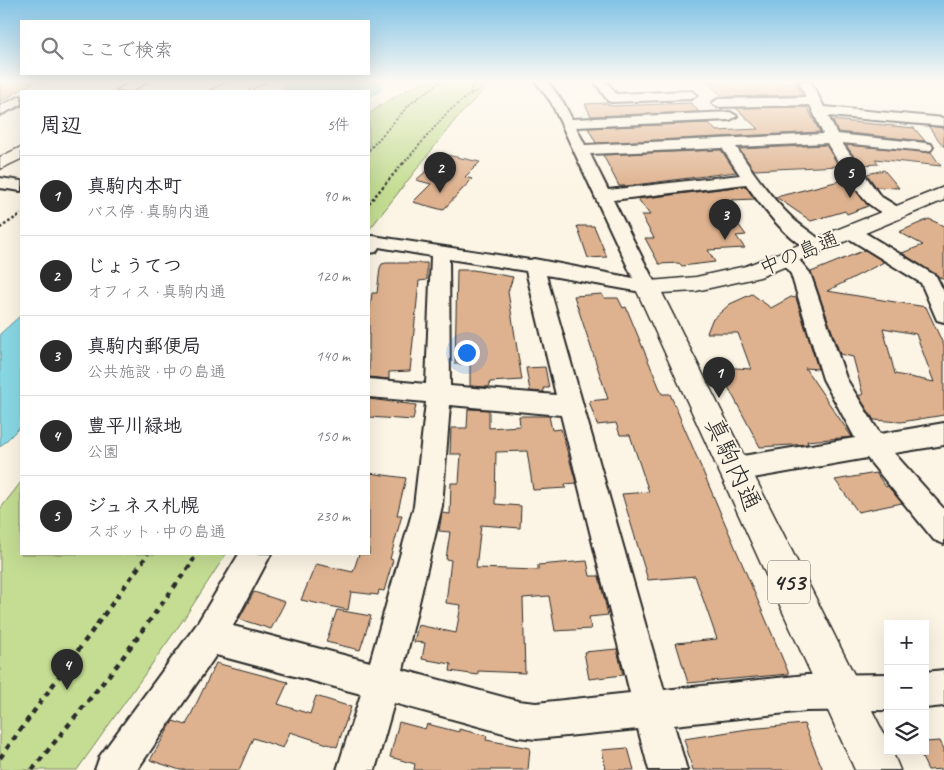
<!DOCTYPE html>
<html lang="ja">
<head>
<meta charset="utf-8">
<style>
  :root { --surface:#fff; --page:#f7f7f7; --text:#2b2b33; --muted:#7c7c81; --line:#e1e1e2; --accent:#2b2b2b }
  body { margin:0; font-family:Caveat,"Klee One",sans-serif; background:var(--page); color:var(--text) }
  .controls { position:absolute; right:15px; bottom:15px; display:grid; overflow:hidden; border-radius:0px; box-shadow:0 5px 20px #0002 }
  .controls button { width:45px; height:45px; display:grid; place-items:center; padding:0; border:0; border-bottom:1px solid var(--line); background:var(--surface); color:var(--text); font:25px sans-serif }
  .you { position:absolute; left:466px; top:352px; width:18px; height:18px; margin:-12px; border:4px solid #fff; border-radius:50%; background:#1a73e8; box-shadow:0 0 0 8px #1a73e833 }
  .badge { display:grid; place-items:center; width:32px; height:32px; border-radius:50%; background:var(--accent); color:#fff; font-size:16px; font-weight:700 }
  .pin { position:absolute; translate:-50% -41px; filter:drop-shadow(0 1px 2px #0008) }
  .pin::after { content:''; position:absolute; top:26px; width:18px; height:15px; background:inherit; clip-path:polygon(0 0,100% 0,50% 100%) }
  .list { margin:0; padding:0; list-style:none }
  h2 { display:flex; justify-content:space-between; align-items:center; height:65px; margin:0; padding:0 20px; font-size:21px }
  h2 small { font-size:16px; font-weight:400; color:var(--muted) }
  .list li { display:grid; grid-template-columns:32px 1fr auto; gap:15px; align-items:center; box-sizing:border-box; height:80px; padding:0 20px; border-top:1px solid var(--line) }
  .list b { display:block; font-size:19px; white-space:nowrap }
  .list p { margin:0; font-size:16px; white-space:nowrap; color:var(--muted) }
  .list em { font-size:16px; font-style:normal; color:var(--muted) }
  .icon { flex:none; width:28px; height:28px; fill:none; stroke:currentColor; stroke-width:2; stroke-linecap:round; stroke-linejoin:round }
  .map { position:relative; flex:none; width:944px; height:770px; overflow:hidden }
  .search { position:absolute; background:var(--surface); box-shadow:0 5px 20px #0002; left:20px; top:20px; width:350px; height:55px; display:flex; align-items:center; gap:12px; box-sizing:border-box; padding:0 18px; border-radius:0px; color:var(--muted); font-size:19px }
  .panel { position:absolute; background:var(--surface); box-shadow:0 5px 20px #0002; left:20px; top:90px; width:350px; height:465px; border-radius:0px }
  .map>svg:first-child { display:block }
  .green { fill:#c4dd93; stroke:#78845f }
  .water { fill:#88d8e4; stroke:#63939a }
  .building { fill:#deb28f; stroke:#2b2b2b; fill-rule:evenodd }
  .lines { fill:none; stroke-linecap:round; stroke-linejoin:round }
  .minor-casing { stroke:#2b2b2b; stroke-width:4 }
  .highway-casing { stroke:#2b2b2b; stroke-width:3 }
  .path-far3 { stroke:#2b2b2b; stroke-width:2; stroke-dasharray:2 2; stroke-linecap:butt }
  .path-far2 { stroke:#2b2b2b; stroke-width:2.5; stroke-dasharray:2.5 2.5; stroke-linecap:butt }
  .path-far1 { stroke:#2b2b2b; stroke-width:4; stroke-dasharray:4.5 4.5; stroke-linecap:butt }
  .path { stroke:#2b2b2b; stroke-width:4.5; stroke-dasharray:5.5 5.5; stroke-linecap:butt }
  .minor { fill:#fcf5e5; fill-rule:evenodd }
  .highway { fill:#fcf5e5; fill-rule:evenodd }
  .labels { text-anchor:middle; dominant-baseline:central; stroke-width:4; stroke-linejoin:round; paint-order:stroke }
  .far-street-label { font-size:21px; fill:#2b2b2b; stroke:#fcf5e5 }
  .shield { fill:#fcf5e5; stroke:#6a6863; stroke-width:1 }
  .shield-label { font-size:24px; font-weight:bold; fill:#2b2b2b }
  .street-label { font-size:25px; fill:#2b2b2b; stroke:#fcf5e5 }
</style>
</head>
<body>
<div class="map">
<svg width="944" height="770" viewBox="0 0 944 770">
  <rect width="100%" height="100%" fill="#fcf5e5"/>
  <filter id="ink" filterUnits="userSpaceOnUse"><feTurbulence type="fractalNoise" baseFrequency=".02" numOctaves="2"/><feDisplacementMap in="SourceGraphic" scale="10" xChannelSelector="R" yChannelSelector="G"/><feConvolveMatrix kernelMatrix="1 2 1 2 8 2 1 2 1" color-interpolation-filters="sRGB"/></filter>
  <g filter="url(#ink)">
    <path class="green" d="M421,82H491L456,119L369,230V114L384,103Z
      M21,482V554H226L183,620L77,770H0V509Z"/>
    <path class="water" d="M293,82H378L382,89L369,97V91H278Z
      M21,315V426L0,447V334Z"/>
    <path class="building" d="M0,82H34L0,102Z
      M708,82L796,83L802,95L723,97Z
      M605,103L612,106L691,103L699,112L591,116L585,104Z
      M807,107L820,132L596,143L588,128L709,123L716,131L758,129L736,108Z
      M832,120L914,128L925,141L838,132Z
      M928,126L944,128V147Z
      M826,145L839,166L754,170L739,149Z
      M846,145L931,152L941,166L875,159L879,164L860,165Z
      M721,150L736,172L627,186H619L603,155Z
      M447,155L480,162L465,177L472,179L443,210L413,202L431,184L416,180L429,169H432Z
      M884,170L899,188L876,187L867,174Z
      M847,179L868,206L847,214L845,211L811,221L776,197Z
      M745,186L755,199L731,200L735,204L724,205L746,235L736,236L745,248L708,250L715,262L682,266L679,263L659,264L645,238H654L641,215H650L638,199Z
      M929,219L944,226V280L902,253L923,245L899,232Z
      M577,226H594L607,257L588,258Z
      M865,250L884,262L827,291L926,307L944,346V415L901,422L874,420L858,395H863L853,357L840,354L811,272ZM883,328L916,334L934,382L895,374Z
      M386,263H427V280L419,281L410,371L389,372V379L369,377V315L372,293H377L380,268L382,264Z
      M457,270H473L513,277L508,292L522,380L490,382L489,387L470,386V364H455Z
      M602,294L604,298H618L623,308L626,307L662,394H670L789,674L688,683L676,643L717,639L695,576L648,580L622,494L649,492L630,435H620L616,423L597,425L589,401L608,399L574,296Z
      M752,294L771,308L791,297L796,298L818,369L805,368L852,437L807,441L808,444L760,447L725,381L729,380L722,367L751,369L738,333H707L712,320L730,304Z
      M545,367L549,388H543L544,392L530,391L526,368Z
      M369,399L416,405L413,420L369,417Z
      M468,409L489,410V428L520,426L519,416H549L552,430L561,429L576,483L565,484L566,488L533,490L527,451L496,452L495,504L521,506L520,528L481,525L476,568L538,570V565L587,561L590,576H599L608,615L589,617L591,629L555,631L549,596L523,598L525,673L478,671V675L450,671L451,664L422,659L425,643L414,642L418,625L456,633L461,605L446,603L451,560L446,559L450,532L439,531L442,513L450,514L451,483H459L461,454H450L451,428H467Z
      M369,473L406,478L397,515H402L390,559L393,560L384,591L379,590L378,595L351,592L348,610L301,600L316,564L353,572L359,554H369Z
      M876,473L886,487L888,486L902,503L858,512L835,480Z
      M254,592L285,602L271,629L239,619Z
      M337,610L371,616L360,650L326,642Z
      M617,649L623,675L589,679L584,652Z
      M216,663L288,682L278,704L310,714L316,696L351,707L337,747L290,732L283,748L253,738L239,770H180L150,760L173,721L186,725Z
      M399,722L425,729L427,724L459,732V729L487,736L486,740L530,748L528,770H414L415,764L390,757Z
      M804,724L823,770H693L684,739L748,729Z
      M940,741L944,749V769L928,770L919,751H925V742Z
      M628,748L634,770H606L602,750Z"/>
    <g class="lines">
      <defs>
        <path id="minor" d="M536,82H548L563,102L572,119L730,112L737,116L730,120L576,127L585,145L823,134L810,105L718,107L712,103L718,99L806,97L799,82H811L824,107L944,118V126L828,116L837,134L926,143L931,144L933,147L931,150L926,151L842,143L880,196L901,209L904,213L901,217C890,219 878,211 869,204C860,197 833,154 827,143L736,147C753,172 770,197 792,218C802,228 818,235 825,246L822,250C797,256 759,203 746,184L613,200L657,287L654,292L647,293L546,275L664,690L806,675L888,674V710L806,711L674,725L687,770H649L638,729L536,739L518,737L394,703L375,770H337L361,694L216,655L137,770H95L100,756L197,624L239,554H271L233,626L370,662L414,506L426,402L369,397V379L426,384L431,256L379,247L376,252L369,253V237L373,236L530,260L534,259L633,278L551,102ZM722,148L740,175L608,190L590,154ZM449,259L526,271L556,395L450,386ZM450,405L561,415L630,693L536,703L518,701L403,670L442,506Z
          M595,82H607L616,94L691,91L697,95L691,99L612,102L608,101Z
          M21,96V105L0,115V106Z
          M0,178L21,181V191L0,188Z
          M851,227L857,228L936,276L944,292V322L937,320L921,283L845,236L842,232L845,228Z
          M787,252L794,254L810,273L846,378L880,434L944,423V445L894,453L944,509V544L934,540L867,458L736,481L726,477L722,469L726,461L736,457L855,438L823,379L791,274L778,258L780,254Z
          M944,670V706L925,708V672Z"/>
        <path id="highway" d="M130,82H147L133,91H116Z
          M21,147V159L0,169V157Z
          M944,187V200L760,277L696,291L662,293L888,742V751H892L900,770H855L635,287L639,282L696,277L746,266Z"/>
      </defs>
      <use href="#minor" class="minor-casing"/>
      <use href="#highway" class="highway-casing"/>
      <path class="path-far3" d="M208,91L226,82
        M249,91L266,82
        M471,93V88L478,82
        M369,150L410,104L440,82
        M403,164L447,113L466,97L493,82"/>
      <path class="path-far2" d="M369,203L404,162
        M0,228L21,214"/>
      <path class="path-far1" d="M142,562L148,554
        M192,562L197,554"/>
      <path class="path" d="M0,758L143,561
        M32,770L118,664L193,561"/>
      <use href="#minor" class="minor"/>
      <use href="#highway" class="highway"/>
    </g>
  </g>
  <linearGradient id="sky" x2="0" y2="1"><stop stop-color="#81c2e6"/><stop offset="0.43" stop-color="#fefaf3"/><stop offset="1" stop-color="#fefaf3" stop-opacity="0"/></linearGradient>
  <rect width="944" height="189" fill="url(#sky)"/>
  <g class="labels">
    <g class="far-street-label">
      <text transform="translate(799 253) rotate(-22)">中の島通</text>
    </g>
    <rect class="shield" x="768" y="560.5" width="42" height="43" rx="4"/>
    <g class="shield-label">
      <text x="789" y="582">453</text>
    </g>
    <g class="street-label">
      <text transform="translate(733 464) rotate(65)">真駒内通</text>
    </g>
  </g>
</svg>
<div class="controls">
<button>+</button>
<button>−</button>
<button><svg class="icon" aria-label="layers" viewBox="0 0 24 24"><path d="M12 4l9 5-9 5-9-5zM3 14l9 5 9-5"/></svg></button>
</div>
<div class="you"></div>
<div class="pin badge" style="left:719px;top:398px">1</div>
<div class="pin badge" style="left:440px;top:193px">2</div>
<div class="pin badge" style="left:725px;top:240px">3</div>
<div class="pin badge" style="left:67px;top:690px">4</div>
<div class="pin badge" style="left:850px;top:198px">5</div>
<div class="search"><svg class="icon" aria-label="search" viewBox="0 0 24 24"><circle cx="10" cy="10" r="6"/><path d="M15 15l6 6"/></svg>ここで検索</div>
<section class="panel">
<h2>周辺<small>5件</small></h2>
<ul class="list">
<li><span class="badge">1</span><div><b>真駒内本町</b><p>バス停 · 真駒内通</p></div><em>90 m</em></li>
<li><span class="badge">2</span><div><b>じょうてつ</b><p>オフィス · 真駒内通</p></div><em>120 m</em></li>
<li><span class="badge">3</span><div><b>真駒内郵便局</b><p>公共施設 · 中の島通</p></div><em>140 m</em></li>
<li><span class="badge">4</span><div><b>豊平川緑地</b><p>公園</p></div><em>150 m</em></li>
<li><span class="badge">5</span><div><b>ジュネス札幌</b><p>スポット · 中の島通</p></div><em>230 m</em></li>
</ul>
</section>
</div>
</body>
</html>
